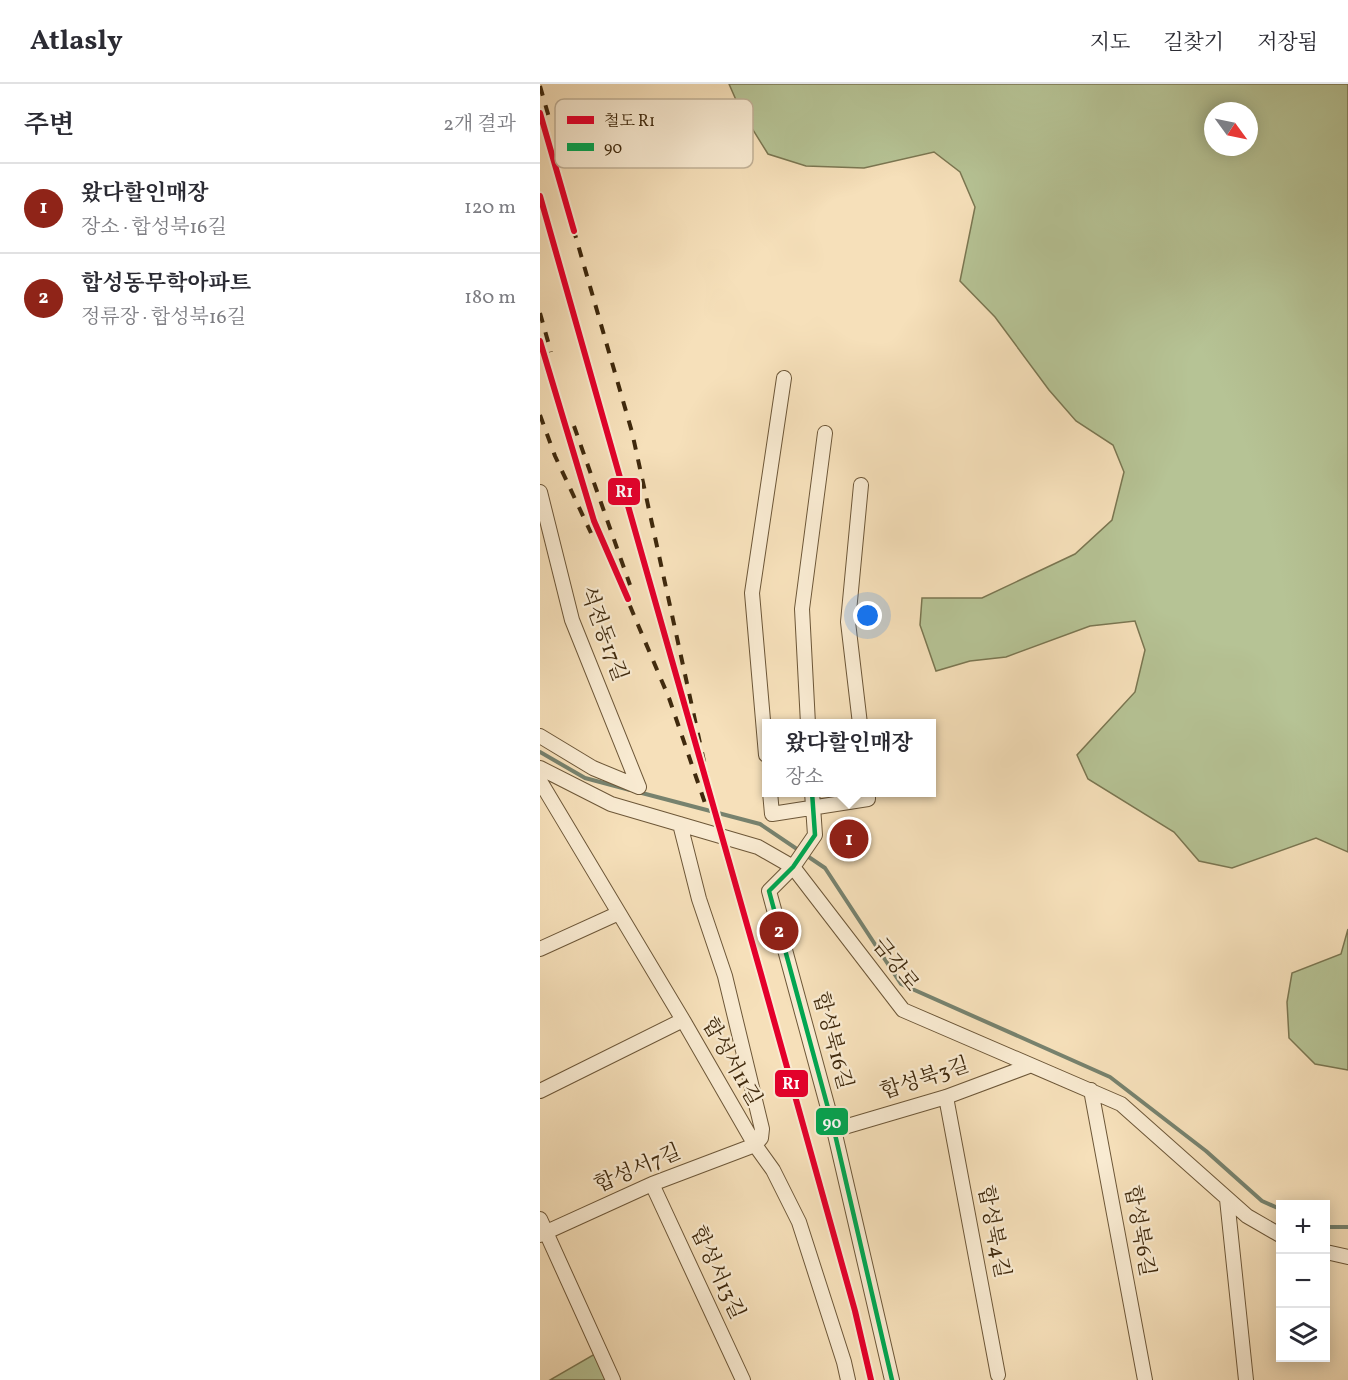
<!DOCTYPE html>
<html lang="ko">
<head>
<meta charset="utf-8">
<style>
  :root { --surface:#fff; --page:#f7f7f7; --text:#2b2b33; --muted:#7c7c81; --line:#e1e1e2; --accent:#8f2418 }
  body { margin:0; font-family:Vollkorn,"Noto Serif KR",serif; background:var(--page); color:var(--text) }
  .controls { position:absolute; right:18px; bottom:18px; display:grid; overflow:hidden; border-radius:0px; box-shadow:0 3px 15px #0003 }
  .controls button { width:54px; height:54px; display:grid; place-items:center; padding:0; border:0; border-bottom:2px solid var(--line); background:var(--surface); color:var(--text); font:30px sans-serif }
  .compass { position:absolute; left:664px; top:18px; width:54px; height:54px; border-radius:50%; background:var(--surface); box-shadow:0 3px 15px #0003; rotate:123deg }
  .you { position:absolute; left:328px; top:532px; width:21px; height:21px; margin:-15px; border:4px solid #fff; border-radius:50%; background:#1a73e8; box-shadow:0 0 0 9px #1a73e833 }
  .badge { display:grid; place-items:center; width:39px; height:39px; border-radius:50%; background:var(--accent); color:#fff; font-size:20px; font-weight:700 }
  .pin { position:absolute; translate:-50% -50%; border:3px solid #fff; box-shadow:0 2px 6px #0006 }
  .popup { position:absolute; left:222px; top:635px; width:174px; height:78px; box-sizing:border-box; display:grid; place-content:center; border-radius:0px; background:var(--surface); filter:drop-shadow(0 2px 4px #0005); font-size:20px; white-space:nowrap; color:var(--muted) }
  .popup b { font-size:22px; color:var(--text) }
  .popup::after { content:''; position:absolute; left:50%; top:100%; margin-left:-12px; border:12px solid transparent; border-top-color:var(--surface) }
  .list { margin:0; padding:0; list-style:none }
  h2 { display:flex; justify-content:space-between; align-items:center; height:78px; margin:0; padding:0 24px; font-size:26px }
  h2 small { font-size:20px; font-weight:400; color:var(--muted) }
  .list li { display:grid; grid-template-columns:39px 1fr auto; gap:18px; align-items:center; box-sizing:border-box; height:90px; padding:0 24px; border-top:2px solid var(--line) }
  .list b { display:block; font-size:22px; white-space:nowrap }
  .list p { margin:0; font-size:20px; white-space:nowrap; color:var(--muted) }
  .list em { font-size:20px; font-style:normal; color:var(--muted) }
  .icon { flex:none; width:33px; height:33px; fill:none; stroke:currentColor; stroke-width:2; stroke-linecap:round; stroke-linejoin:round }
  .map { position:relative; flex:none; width:808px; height:1296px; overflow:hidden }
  header { display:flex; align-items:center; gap:36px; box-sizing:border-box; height:84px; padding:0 30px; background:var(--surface); border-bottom:2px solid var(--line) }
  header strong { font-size:28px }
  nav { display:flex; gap:33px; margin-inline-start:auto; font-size:21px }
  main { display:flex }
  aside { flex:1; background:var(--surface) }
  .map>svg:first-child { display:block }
  .green { fill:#b6c395; stroke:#7a7651; stroke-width:1.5; fill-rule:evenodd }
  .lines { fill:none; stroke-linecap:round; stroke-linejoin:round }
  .stream { stroke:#77826e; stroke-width:4 }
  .street-casing { stroke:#6d5738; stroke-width:16 }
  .street { stroke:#f9ebd2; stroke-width:14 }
  .rail { stroke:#3f290d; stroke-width:4; stroke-dasharray:10 10; stroke-linecap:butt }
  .bus-1-casing { stroke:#f9ebd2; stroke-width:9 }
  .bus-1 { stroke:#00a651; stroke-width:4.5 }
  .rail-1-casing { stroke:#f9ebd2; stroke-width:10 }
  .rail-1 { stroke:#e4002b; stroke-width:6 }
  .labels { text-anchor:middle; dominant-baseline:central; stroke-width:4.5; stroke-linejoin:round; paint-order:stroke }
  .street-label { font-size:21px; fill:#3f290d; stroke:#f9ebd2 }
  .key { fill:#f9ebd2; stroke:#c1b197; stroke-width:1.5 }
  .key-label { font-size:16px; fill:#3f290d }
  .line-badge { stroke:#f9ebd2; stroke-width:2 }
  .badge-label { font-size:16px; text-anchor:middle; font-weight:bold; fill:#fff }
</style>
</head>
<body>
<header>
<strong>Atlasly</strong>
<nav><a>지도</a><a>길찾기</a><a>저장됨</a></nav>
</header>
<main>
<aside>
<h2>주변<small>2개 결과</small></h2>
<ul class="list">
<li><span class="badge">1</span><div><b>왔다할인매장</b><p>장소 · 합성북16길</p></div><em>120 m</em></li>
<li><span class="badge">2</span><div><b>합성동무학아파트</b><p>정류장 · 합성북16길</p></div><em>180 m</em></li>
</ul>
</aside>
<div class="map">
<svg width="808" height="1296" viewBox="0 0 808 1296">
  <rect width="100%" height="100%" fill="#f6e0ba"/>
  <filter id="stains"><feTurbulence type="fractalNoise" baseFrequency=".00333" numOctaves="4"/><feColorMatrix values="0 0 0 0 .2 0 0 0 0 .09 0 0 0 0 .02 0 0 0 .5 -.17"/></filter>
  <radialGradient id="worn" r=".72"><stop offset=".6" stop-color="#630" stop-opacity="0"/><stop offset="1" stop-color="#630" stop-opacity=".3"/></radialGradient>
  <path class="green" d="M189,0H808V768L776,754L692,784L659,777L634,748L548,695L537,671L595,608L605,566L595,537L550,542L466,573L430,577L396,587L380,541L382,514H442L535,470L572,436L584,388L573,361L536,337L509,306L455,233L420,197L435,123L420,88L394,68L324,84L266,82L228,70L200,25ZM673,27H709V63H673Z
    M808,845V986L775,980L749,954L747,918L752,889L801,870Z
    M60,1267L73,1296H10Z"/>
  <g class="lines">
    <path class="stream" d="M0,668L45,694L90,706
      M98,708L220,740L285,784L361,900L570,993L666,1067L722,1117L740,1125
      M786,1143H808"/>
    <defs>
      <path id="street" d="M0,408L32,536L99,703
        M268,640L262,525L285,349
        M320,640L308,538L321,401
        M0,652L53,684L99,703
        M226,671L212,509L244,294
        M0,684L71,720L218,763L253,783L363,926L581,1020L707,1132L740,1151
        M0,697L143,936L215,1061L233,1086L259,1138L304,1278L308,1296
        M230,708L232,730L328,715V708
        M272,708L275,751L253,783L229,807L294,1046L352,1296
        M0,865L79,829
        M551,1006L605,1296
        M0,1007L143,936
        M406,1013L458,1291
        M294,1046L406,1013L489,982
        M112,1100L203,1296
        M687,1115L706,1296
        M0,1135L73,1296
        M0,1151L112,1100L215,1061L221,1054L222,1045L185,892L159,815L140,740
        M786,1168L808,1173"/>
    </defs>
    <use href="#street" class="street-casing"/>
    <use href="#street" class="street"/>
    <path class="rail" d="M0,2L10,37
      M0,29L92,348L174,723
      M0,229L11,268
      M0,257L54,437L129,614L167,725
      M0,331L15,372L51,449
      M34,342L90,501"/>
    <defs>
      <path id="bus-1" d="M272,708L275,751L253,783L229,807L294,1046L352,1296"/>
    </defs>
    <use href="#bus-1" class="bus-1-casing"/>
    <use href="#bus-1" class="bus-1"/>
    <defs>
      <path id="rail-1" d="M0,29L34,147
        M0,112L221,890L315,1227L331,1296
        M0,257L54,437L88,515"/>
    </defs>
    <use href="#rail-1" class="rail-1-casing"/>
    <use href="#rail-1" class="rail-1"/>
  </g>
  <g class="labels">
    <g class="street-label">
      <text transform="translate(63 550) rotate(70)">석전동17길</text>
      <text transform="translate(355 881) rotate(52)">금강로</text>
      <text transform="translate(292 957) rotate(75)">합성북16길</text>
      <text transform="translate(191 978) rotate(60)">합성서11길</text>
      <text transform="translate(385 995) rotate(-18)">합성북3길</text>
      <text transform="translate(98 1085) rotate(-23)">합성서7길</text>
      <text transform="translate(599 1147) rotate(80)">합성북6길</text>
      <text transform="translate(453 1148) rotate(79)">합성북4길</text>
      <text transform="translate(177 1189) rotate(65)">합성서13길</text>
    </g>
  </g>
  <rect x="15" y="15" width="198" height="69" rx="9" class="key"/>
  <rect x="27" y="32" width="27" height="8" fill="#e4002b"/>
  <rect x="27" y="59" width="27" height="8" fill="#00a651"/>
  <g class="key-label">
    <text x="64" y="42">철도 R1</text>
    <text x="64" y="69">90</text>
  </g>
  <g class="line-badge">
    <rect x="67" y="393" width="34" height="29" rx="6" fill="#e4002b"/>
    <rect x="234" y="985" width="35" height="29" rx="6" fill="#e4002b"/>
    <rect x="275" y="1023" width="34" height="29" rx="6" fill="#00a651"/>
  </g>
  <g class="badge-label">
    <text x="84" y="413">R1</text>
    <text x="251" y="1005">R1</text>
    <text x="292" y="1044">90</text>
  </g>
  <rect width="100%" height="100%" filter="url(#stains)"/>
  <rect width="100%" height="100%" fill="url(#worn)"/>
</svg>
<div class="controls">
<button>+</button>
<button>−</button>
<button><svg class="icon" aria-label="layers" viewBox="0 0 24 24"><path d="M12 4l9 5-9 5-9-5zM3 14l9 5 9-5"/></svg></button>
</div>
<svg class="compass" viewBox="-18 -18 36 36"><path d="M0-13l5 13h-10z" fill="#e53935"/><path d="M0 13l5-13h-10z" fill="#7c7c81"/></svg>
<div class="you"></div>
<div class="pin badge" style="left:309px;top:755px">1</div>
<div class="popup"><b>왔다할인매장</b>장소</div>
<div class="pin badge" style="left:239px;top:847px">2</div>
</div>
</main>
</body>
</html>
